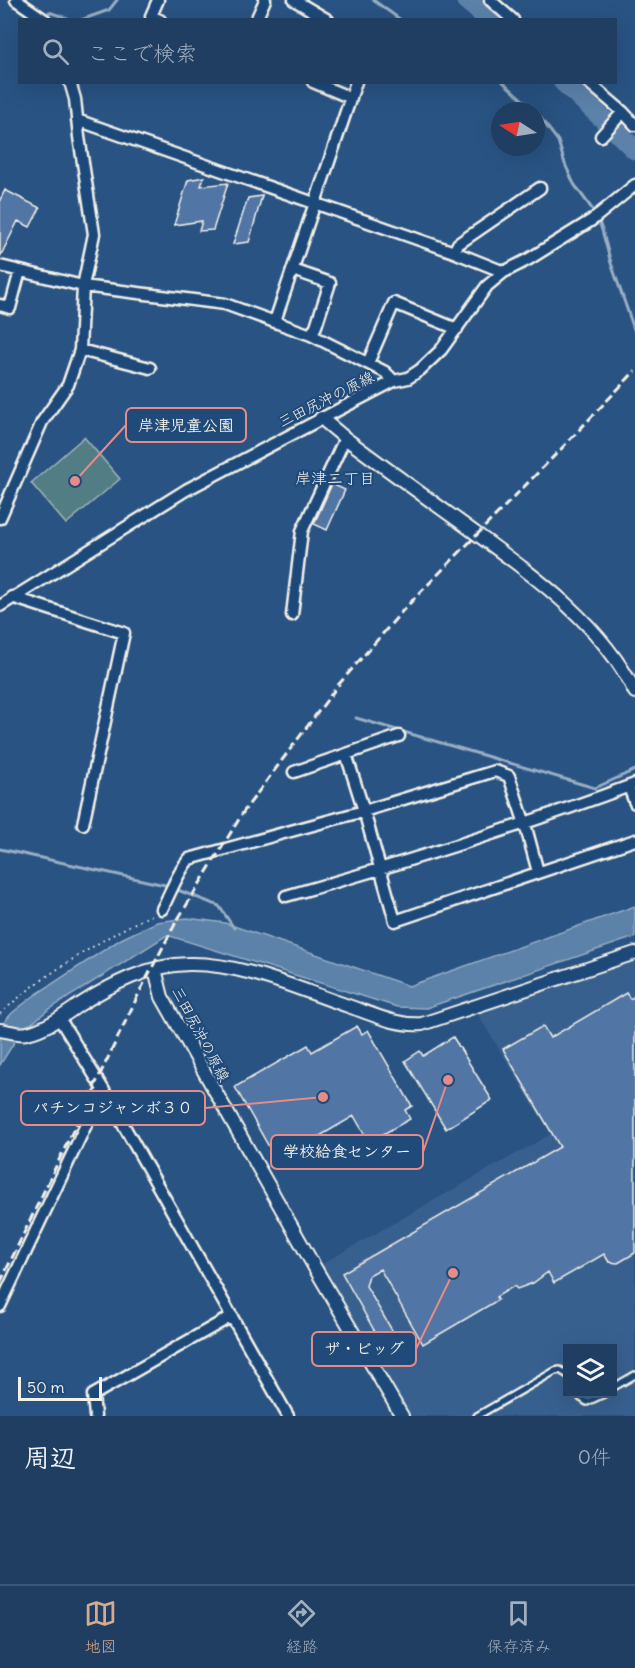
<!DOCTYPE html>
<html lang="ja">
<head>
<meta charset="utf-8">
<style>
  :root { --surface:#1f3e62; --page:#274568; --text:#f1f3f6; --muted:#a1aebe; --line:#3c5777; --accent:#d6ab8b }
  body { margin:0; font-family:Delius,"Klee One",sans-serif; background:var(--page); color:var(--text) }
  .controls { position:absolute; right:18px; bottom:18px; display:grid; overflow:hidden; border-radius:0px; box-shadow:0 6px 24px #0002 }
  .controls button { width:54px; height:54px; display:grid; place-items:center; padding:0; border:0; border-bottom:2px solid var(--line); background:var(--surface); color:var(--text); font:30px sans-serif }
  .compass { position:absolute; left:491px; top:102px; width:54px; height:54px; border-radius:50%; background:var(--surface); box-shadow:0 6px 24px #0002; rotate:282deg }
  .scale { position:absolute; left:18px; bottom:15px; width:84px; box-sizing:border-box; padding-left:6px; border:3px solid #f4f1e8; border-top:0; font-size:16px; line-height:21px; white-space:nowrap; color:#f4f1e8; -webkit-text-stroke:4px #1f4a7a; paint-order:stroke }
  .list { margin:0; padding:0; list-style:none }
  h2 { display:flex; justify-content:space-between; align-items:center; height:78px; margin:0; padding:0 24px; font-size:26px }
  h2 small { font-size:20px; font-weight:400; color:var(--muted) }
  .icon { flex:none; width:33px; height:33px; fill:none; stroke:currentColor; stroke-width:2; stroke-linecap:round; stroke-linejoin:round }
  .map { position:relative; flex:none; width:635px; height:1416px; overflow:hidden }
  .search { position:absolute; background:var(--surface); box-shadow:0 6px 24px #0002; left:18px; right:18px; top:18px; height:66px; display:flex; align-items:center; gap:15px; box-sizing:border-box; padding:0 21px; border-radius:0px; color:var(--muted); font-size:22px }
  .sheet { height:168px; background:var(--surface) }
  nav { display:flex; justify-content:space-around; align-items:center; box-sizing:border-box; height:84px; border-top:2px solid var(--line); background:var(--surface); font-size:16px; color:var(--muted) }
  nav a { display:grid; justify-items:center; gap:3px }
  nav .on { color:var(--accent) }
  .map>svg:first-child { display:block }
  .built { fill:#39608f; fill-rule:evenodd }
  .green { fill:#527d85; stroke:#a3b7b6; stroke-width:1.5 }
  .water { fill:#5b82aa; stroke:#98aec3; stroke-width:1.5 }
  .lines { fill:none; stroke-linecap:round; stroke-linejoin:round }
  .stream { stroke:#98aec3; stroke-width:3 }
  .river { stroke:#5b82aa; stroke-width:20 }
  .building { fill:#5175a5; stroke:#f4f1e8; stroke-width:1.5 }
  .service-casing { stroke:#f4f1e8; stroke-width:10 }
  .minor-casing { stroke:#f4f1e8; stroke-width:15 }
  .tertiary-casing { stroke:#f4f1e8; stroke-width:16 }
  .path { stroke:#f4f1e8; stroke-width:2; stroke-dasharray:1.5 4.5; stroke-linecap:butt }
  .service { stroke:#1f4a7a; stroke-width:5 }
  .minor { stroke:#1f4a7a; stroke-width:10 }
  .tertiary { stroke:#1f4a7a; stroke-width:12 }
  .rail { stroke:#f4f1e8; stroke-width:3; stroke-dasharray:9 4.5; stroke-linecap:butt }
  .labels { text-anchor:middle; dominant-baseline:central; stroke-width:4.5; stroke-linejoin:round; paint-order:stroke }
  .street-label { font-size:15px; fill:#f4f1e8; stroke:#1f4a7a }
  .neighbourhood-label { font-size:16px; fill:#f4f1e8; stroke:#1f4a7a }
  .leader { fill:none; stroke:#e58c88; stroke-width:2 }
  .callout-dot { fill:#e58c88; stroke:#1f4a7a; stroke-width:2 }
  .callout { fill:#1f4a7a; stroke:#e58c88; stroke-width:2 }
  .callout-label { font-size:16px; text-anchor:middle; font-weight:bold; fill:#f4f1e8 }
</style>
</head>
<body>
<div class="map">
<svg width="635" height="1416" viewBox="0 0 635 1416">
  <rect width="100%" height="100%" fill="#295383"/>
  <filter id="ink" filterUnits="userSpaceOnUse"><feTurbulence type="fractalNoise" baseFrequency=".0167" numOctaves="2"/><feDisplacementMap in="SourceGraphic" scale="12" xChannelSelector="R" yChannelSelector="G"/><feConvolveMatrix kernelMatrix="1 2 1 2 8 2 1 2 1" color-interpolation-filters="sRGB"/></filter>
  <g filter="url(#ink)">
    <path class="built" d="M635,953V1416H399L315,1268L551,1134L474,1008ZM568,1348H612V1394H568Z"/>
    <path class="green" d="M84,437L120,479L66,524L31,483Z"/>
    <path class="water" d="M635,906V937L426,1008L397,1007L167,935L48,1010L20,1033L0,1065V1027L12,1013L35,995L121,939L157,922L187,918L225,923L409,986Z"/>
    <g class="lines">
      <path class="stream" d="M373,0L401,20
        M49,12L72,20
        M81,20L109,10L117,0
        M503,82L535,111
        M536,112L558,141L565,164L574,184L595,213
        M598,219L602,230L611,263L635,332
        M356,718L595,788L635,770
        M0,849L165,885L219,906L234,928"/>
      <path class="river" d="M466,0L490,20
        M563,82L616,131L635,150"/>
    </g>
    <path class="building" d="M204,177L201,186L228,183L213,230L199,231L202,221L174,225L188,180Z
      M5,190L40,208L30,227L18,221L0,257V200Z
      M262,196L249,242L233,244L248,198Z
      M332,484L345,490L327,530L314,524Z
      M626,993L630,999L635,996V1253L618,1263L609,1262L604,1254L554,1283L548,1272L533,1283L517,1289L514,1286L496,1297L498,1300L423,1344L380,1269L369,1275L366,1286L407,1356L393,1364L342,1273L560,1147L503,1049L543,1026L550,1038Z
      M357,1026L362,1034L368,1030L412,1106L405,1110L410,1119L369,1142L354,1116L277,1161L235,1087L308,1045L312,1052Z
      M453,1037L492,1100L446,1129L405,1061L420,1051L423,1056Z"/>
    <g class="lines">
      <defs>
        <path id="service" d="M612,1388L635,1375
          M578,1394L581,1398L587,1402L604,1394
          M477,1416L555,1371L560,1370L568,1375"/>
        <path id="minor" d="M16,0L45,20
          M158,0L151,16L160,20
          M294,0L328,20
          M490,0L513,20
          M256,20L265,0
          M313,82L351,98
          M588,82L623,112L635,125
          M77,120L454,252L504,272
          M601,136L623,112
          M454,252L458,244L540,188
          M0,266L83,286L225,304L311,335L385,372L394,381
          M293,270L330,283L316,326L311,335
          M0,305L10,308L20,271
          M275,321L356,82
          M80,350L150,368
          M368,363L394,303L457,329
          M0,518L42,422L68,385L80,350L83,286L94,234L79,137L75,99L70,82
          M12,597L124,633L83,824
          M0,606L186,490L340,409L394,381L408,378L420,370L441,350L487,286L504,272L529,259L592,220L635,185
          M292,615L302,531L345,438
          M346,754L364,811L395,921L635,840
          M294,772L399,736
          M629,787L635,803
          M286,896C404,863 520,827 635,784
          M162,909C171,892 177,873 189,859L364,811L495,771L509,776L525,824L538,872
          M59,1018L103,1089L288,1416
          M0,1306L103,1089
          M95,1416L93,1395L232,1316"/>
        <path id="tertiary" d="M321,418L345,438C384,467 424,496 463,524C527,571 600,620 635,692
          M155,969L162,997L315,1268L402,1416
          M0,1030C8,1031 19,1035 27,1033C46,1029 63,1016 79,1005C112,984 148,965 189,964C243,963 300,990 351,1007C375,1015 397,1026 422,1024L635,953"/>
      </defs>
      <use href="#service" class="service-casing"/>
      <use href="#minor" class="minor-casing"/>
      <use href="#tertiary" class="tertiary-casing"/>
      <path class="path" d="M0,1014C27,989 55,970 86,951C108,937 129,925 152,915"/>
      <use href="#service" class="service"/>
      <use href="#minor" class="minor"/>
      <use href="#tertiary" class="tertiary"/>
      <path class="rail" d="M0,1283L141,989L175,924L244,811L339,684L405,608L562,448L635,371"/>
    </g>
  </g>
  <g class="labels">
    <g class="street-label">
      <text transform="translate(326 399) rotate(-27)">三田尻沖の原線</text>
      <text transform="translate(201 1034) rotate(62)">三田尻沖の原線</text>
    </g>
    <g class="neighbourhood-label">
      <text x="335" y="478">岸津二丁目</text>
    </g>
  </g>
  <path class="leader" d="M75 481L126 425M323 1097L205 1108M448 1080L423 1152M453 1273L416 1349"/>
  <g class="callout-dot">
    <circle cx="75" cy="481" r="6"/>
    <circle cx="323" cy="1097" r="6"/>
    <circle cx="448" cy="1080" r="6"/>
    <circle cx="453" cy="1273" r="6"/>
  </g>
  <g class="callout">
    <rect x="126" y="408" width="120" height="34" rx="6"/>
    <rect x="21" y="1091" width="184" height="34" rx="6"/>
    <rect x="271" y="1135" width="152" height="34" rx="6"/>
    <rect x="312" y="1332" width="104" height="34" rx="6"/>
  </g>
  <g class="callout-label">
    <text x="186" y="431">岸津児童公園</text>
    <text x="113" y="1113">パチンコジャンボ３０</text>
    <text x="347" y="1157">学校給食センター</text>
    <text x="364" y="1354">ザ・ビッグ</text>
  </g>
</svg>
<div class="controls">
<button><svg class="icon" aria-label="layers" viewBox="0 0 24 24"><path d="M12 4l9 5-9 5-9-5zM3 14l9 5 9-5"/></svg></button>
</div>
<svg class="compass" viewBox="-18 -18 36 36"><path d="M0-13l5 13h-10z" fill="#e53935"/><path d="M0 13l5-13h-10z" fill="#a1aebe"/></svg>
<div class="scale">50 m</div>
<div class="search"><svg class="icon" aria-label="search" viewBox="0 0 24 24"><circle cx="10" cy="10" r="6"/><path d="M15 15l6 6"/></svg>ここで検索</div>
</div>
<section class="sheet">
<h2>周辺<small>0件</small></h2>
<ul class="list">
</ul>
</section>
<nav>
<a class="on"><svg class="icon" aria-label="map" viewBox="0 0 24 24"><path d="M3 6l6-2 6 2 6-2v14l-6 2-6-2-6 2zM9 4v14M15 6v14"/></svg>地図</a>
<a><svg class="icon" aria-label="directions" viewBox="0 0 24 24"><path d="M12 3l9 9-9 9-9-9zM9 14v-3h6M13 9l2 2-2 2"/></svg>経路</a>
<a><svg class="icon" aria-label="saved" viewBox="0 0 24 24"><path d="M7 4h10v16l-5-4-5 4z"/></svg>保存済み</a>
</nav>
</body>
</html>
